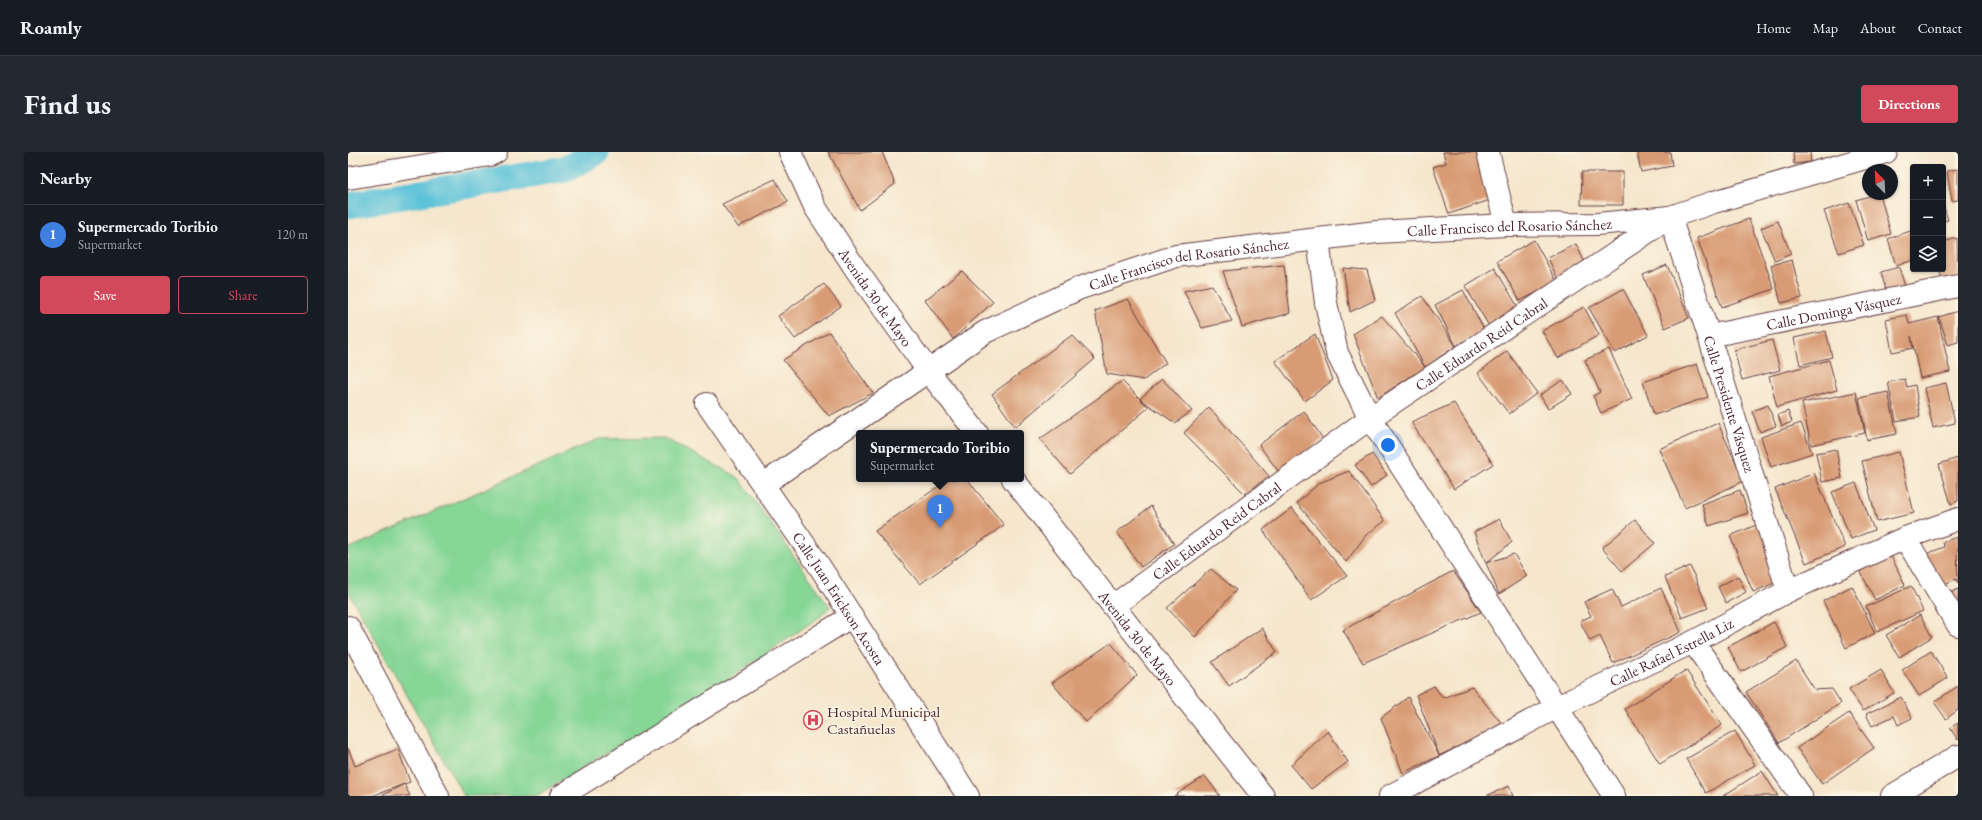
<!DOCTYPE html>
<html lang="en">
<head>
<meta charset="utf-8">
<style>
  :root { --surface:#171b24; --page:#242831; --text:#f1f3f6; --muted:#9ea1a6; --line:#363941; --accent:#d1495b }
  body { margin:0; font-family:"EB Garamond",serif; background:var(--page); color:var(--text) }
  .controls { position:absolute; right:12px; top:12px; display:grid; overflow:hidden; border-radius:4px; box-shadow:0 1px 3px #0004 }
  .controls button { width:36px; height:36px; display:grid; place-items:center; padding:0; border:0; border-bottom:1px solid var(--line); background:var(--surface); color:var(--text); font:20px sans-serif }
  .compass { position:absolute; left:1514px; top:12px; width:36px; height:36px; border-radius:50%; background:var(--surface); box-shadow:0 1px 3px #0004; rotate:336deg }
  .you { position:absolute; left:1040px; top:293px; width:14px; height:14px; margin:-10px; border:3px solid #fff; border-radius:50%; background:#1a73e8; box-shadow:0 0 0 6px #1a73e833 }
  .badge { display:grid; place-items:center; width:26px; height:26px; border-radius:50%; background:var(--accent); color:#fff; font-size:13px; font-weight:700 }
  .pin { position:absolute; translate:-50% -33px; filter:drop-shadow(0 1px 2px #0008) }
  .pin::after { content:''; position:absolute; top:21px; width:14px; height:12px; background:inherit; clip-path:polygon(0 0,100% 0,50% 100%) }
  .popup { position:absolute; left:508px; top:278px; width:168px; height:52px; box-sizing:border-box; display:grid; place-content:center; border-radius:4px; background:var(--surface); filter:drop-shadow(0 1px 3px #0005); font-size:13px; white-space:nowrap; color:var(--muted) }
  .popup b { font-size:15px; color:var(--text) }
  .popup::after { content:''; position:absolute; left:50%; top:100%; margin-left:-8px; border:8px solid transparent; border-top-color:var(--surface) }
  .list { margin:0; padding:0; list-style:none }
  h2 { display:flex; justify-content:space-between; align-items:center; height:52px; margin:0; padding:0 16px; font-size:17px }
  h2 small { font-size:13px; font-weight:400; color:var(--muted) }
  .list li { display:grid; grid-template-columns:26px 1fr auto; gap:12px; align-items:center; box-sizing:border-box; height:60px; padding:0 16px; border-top:1px solid var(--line) }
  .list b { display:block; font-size:15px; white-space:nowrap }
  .list p { margin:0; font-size:13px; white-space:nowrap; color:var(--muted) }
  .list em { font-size:13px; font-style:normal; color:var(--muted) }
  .actions { display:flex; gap:8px; padding:12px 16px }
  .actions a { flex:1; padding:9px 0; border:1px solid var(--accent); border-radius:4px; text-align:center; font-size:14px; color:var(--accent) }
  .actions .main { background:var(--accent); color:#fff }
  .icon { flex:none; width:22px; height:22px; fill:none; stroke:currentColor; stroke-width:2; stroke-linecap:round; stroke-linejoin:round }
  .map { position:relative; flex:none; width:1610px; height:644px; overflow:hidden; border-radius:4px }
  header { display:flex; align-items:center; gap:24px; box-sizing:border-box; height:56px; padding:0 20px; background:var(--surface); border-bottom:1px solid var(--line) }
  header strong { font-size:19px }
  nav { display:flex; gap:22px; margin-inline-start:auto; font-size:14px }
  .intro { display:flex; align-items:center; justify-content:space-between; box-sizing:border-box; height:96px; padding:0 24px }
  h1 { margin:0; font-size:28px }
  .button { padding:10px 18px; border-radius:4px; background:var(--accent); color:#fff; font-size:14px; font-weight:700 }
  main { display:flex; gap:24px; padding:0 24px }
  aside { flex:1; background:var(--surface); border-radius:4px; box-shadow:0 1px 3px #0004 }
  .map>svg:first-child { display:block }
  .green { fill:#86d696; stroke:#687a60 }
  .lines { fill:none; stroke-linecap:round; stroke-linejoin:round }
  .canal { stroke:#5cc2d9; stroke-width:27 }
  .building { fill:#d89b75 }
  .street-casing { stroke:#643d43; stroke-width:24 }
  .secondary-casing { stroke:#643d43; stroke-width:24 }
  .street { stroke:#fff; stroke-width:22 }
  .secondary { stroke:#fff; stroke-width:22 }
  .labels { text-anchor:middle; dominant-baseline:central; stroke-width:3; stroke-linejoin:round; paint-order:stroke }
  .street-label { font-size:15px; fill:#4a1f2b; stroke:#fcf5e5 }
  .poi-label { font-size:15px; fill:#4a1f2b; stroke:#fcf5e5; text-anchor:start }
</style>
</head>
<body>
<header>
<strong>Roamly</strong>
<nav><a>Home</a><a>Map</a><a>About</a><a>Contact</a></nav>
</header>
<div class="intro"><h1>Find us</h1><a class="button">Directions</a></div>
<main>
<aside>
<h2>Nearby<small></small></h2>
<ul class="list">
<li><span class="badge" style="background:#3f7fe0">1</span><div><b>Supermercado Toribio</b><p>Supermarket</p></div><em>120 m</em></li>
</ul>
<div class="actions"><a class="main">Save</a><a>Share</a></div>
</aside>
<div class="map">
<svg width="1610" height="644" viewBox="0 0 1610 644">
  <rect width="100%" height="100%" fill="#fcf5e5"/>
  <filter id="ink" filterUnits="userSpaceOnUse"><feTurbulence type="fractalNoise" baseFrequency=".025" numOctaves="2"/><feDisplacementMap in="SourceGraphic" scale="8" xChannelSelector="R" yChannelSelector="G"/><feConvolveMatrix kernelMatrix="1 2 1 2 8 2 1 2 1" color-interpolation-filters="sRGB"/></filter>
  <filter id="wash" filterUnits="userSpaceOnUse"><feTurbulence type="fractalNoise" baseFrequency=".012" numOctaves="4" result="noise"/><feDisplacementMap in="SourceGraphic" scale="16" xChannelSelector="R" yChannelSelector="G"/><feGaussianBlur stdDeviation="0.9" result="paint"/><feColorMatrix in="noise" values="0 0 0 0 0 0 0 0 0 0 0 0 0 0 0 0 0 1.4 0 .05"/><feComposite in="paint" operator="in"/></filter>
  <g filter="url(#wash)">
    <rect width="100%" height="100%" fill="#f5e6cc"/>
    <path class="green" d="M316,286L390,325L482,455L473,464L377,530L188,644H116L0,439V397L251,287Z"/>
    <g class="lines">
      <path class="canal" d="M0,53L218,17L248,0"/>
    </g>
    <g id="blocks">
      <path class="building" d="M480,0H534L547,32L512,58Z
        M1095,0H1130L1145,47L1101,62L1085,15L1098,11Z
        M1289,0H1322L1324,14L1293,20Z
        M1445,0H1462L1463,10L1446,12Z
        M1610,17V48L1604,49L1599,19Z
        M1234,20H1275V53H1233Z
        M427,27L440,50L390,75L374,52Z
        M1528,42H1532L1543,82L1520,89L1508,48Z
        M1501,51L1516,93L1491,101L1476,59Z
        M1595,52L1600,68L1595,69Z
        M1401,67L1426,137L1374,155L1349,86Z
        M1430,69L1443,102L1427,109L1413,76Z
        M1565,78V108L1548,114L1540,87Z
        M1609,86L1610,125L1595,130L1591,117H1595V90Z
        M1186,88L1209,130L1172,149L1149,109Z
        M1228,92L1238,113L1210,127L1200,106Z
        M1444,108L1454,146L1433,151L1423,113Z
        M936,113L942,161L894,175L875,119Z
        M1319,113L1341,166L1317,176L1295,123Z
        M1551,115L1559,141L1540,146L1533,120Z
        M995,116L1019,118L1027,148L1002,160Z
        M1147,116L1171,157L1141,174L1117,134Z
        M614,119L645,150L605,187L577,148Z
        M476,132L493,154L447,187L430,164Z
        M864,133L884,169L854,176L836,139Z
        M1275,137L1300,183L1267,201L1241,156Z
        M1115,138L1137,179L1108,194L1087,153Z
        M1074,144L1108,194L1077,215L1030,246L1005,182L1034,164L1077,215L1047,161Z
        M780,147L818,211L796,228L759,222L747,159Z
        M1236,155L1251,183L1210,206L1194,179Z
        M1610,159V190L1600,193L1591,165Z
        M1559,163L1561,172L1590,165L1602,220L1572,226L1563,184L1565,196L1544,200L1538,167Z
        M1478,179L1484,205L1452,213L1446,186Z
        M481,180L525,241L481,264L435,208Z
        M967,182L985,228L957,249L927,209Z
        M724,183L747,207L667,275L644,242Z
        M1424,188L1432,218L1394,228L1386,198Z
        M1261,197L1284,247L1253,261L1245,244L1252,240L1237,208Z
        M1159,199L1189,241L1161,262L1130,221Z
        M1481,208L1489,238L1429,255L1421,224Z
        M1349,212L1360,245L1306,263L1295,230Z
        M814,227L844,259L827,271L792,247L801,255L722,322L692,287L774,229L792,247Z
        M1557,227L1559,235L1567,233L1572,265L1548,269L1540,230Z
        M1215,228L1224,242L1200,257L1192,243Z
        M1598,231L1607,271L1585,276L1576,236Z
        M1508,240L1517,281L1463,293L1454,251Z
        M1540,240L1549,282L1519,288L1511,246Z
        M1106,251L1145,312L1106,337L1063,270Z
        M1420,253L1428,274L1412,280L1404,259Z
        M861,255L921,324L897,342L836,281Z
        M956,259L975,287L931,320L911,293Z
        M1440,259L1444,270L1434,274L1430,263Z
        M1370,271L1396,329L1337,356L1311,297Z
        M1453,271L1464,301L1423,315L1413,285Z
        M1488,297L1494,326L1474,330L1468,301Z
        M1551,300L1566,361L1529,370L1514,309Z
        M1024,302L1039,323L1023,335L1007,313Z
        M1610,306V349L1603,352L1591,312Z
        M1001,319L1037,369L1018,383L998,410L949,351L971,331Z
        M1466,321L1497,395L1458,411L1427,337Z
        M601,327H619L656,373L572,432L527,379Z
        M1508,331L1526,378L1503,387L1484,340Z
        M1392,338L1400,361L1361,374L1354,352Z
        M803,354L826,392L793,415L769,380Z
        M944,356L999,424L963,448L915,378Z
        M1151,367L1164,390L1138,411L1126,380Z
        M1287,368L1307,391L1274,419L1254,396Z
        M1413,371L1436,427L1405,440L1382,384Z
        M1609,385L1610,431L1608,427L1589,435L1576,403L1596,395L1595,390Z
        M1166,402L1179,424L1151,442L1138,411Z
        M1542,402L1557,433L1527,448L1511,417Z
        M1342,414L1360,456L1334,466L1317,425Z
        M863,417L888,438L847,485L819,456Z
        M1105,419L1133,460L1015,511L995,478Z
        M1390,424L1398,440L1378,451L1370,435Z
        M1504,434L1527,481L1498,496L1475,449Z
        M1563,434L1575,459L1529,480L1518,455Z
        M1313,436L1333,480L1265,511L1252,484L1242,489L1232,469L1243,464L1236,450L1264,437L1273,455Z
        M1610,437V464L1598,444Z
        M1572,463L1584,485L1551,505L1538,483Z
        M1426,470L1439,495L1393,520L1380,495Z
        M914,476L929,500L881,534L864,510Z
        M763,491L789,523L738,570L704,531Z
        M1583,499L1600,526L1571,544L1554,518Z
        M1448,509L1467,538L1484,537L1493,551L1431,591L1398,540Z
        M1338,518L1374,573L1312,612L1277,557Z
        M1533,518L1546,541L1515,559L1501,537Z
        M1086,534L1095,546L1124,535L1155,573L1055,621L1033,566L1060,545L1091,603L1068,543Z
        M1610,534V558L1598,567L1586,550Z
        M1553,545L1564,566L1550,573L1546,564L1524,574L1518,562Z
        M1501,561L1526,596L1474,632L1449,596Z
        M1610,571V588L1602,576Z
        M980,579L1000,610L963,637L943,613Z
        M1387,579L1407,613L1358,641L1338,607Z
        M0,596L7,614L50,597L62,630L24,644H0Z
        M1414,619L1430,644H1375Z
        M857,624L872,644H826Z
        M56,632L62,644H33Z
        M1161,634L1165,644H1138Z"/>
    </g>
  </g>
  <g filter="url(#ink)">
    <use href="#blocks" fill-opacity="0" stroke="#643d43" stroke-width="1"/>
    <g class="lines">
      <defs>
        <g id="street">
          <path d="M1140,0L1158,73"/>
          <path d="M0,26L142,3L148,0"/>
          <path d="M970,87L978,151L989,201L1022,266L1266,644"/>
          <path id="s1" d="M1361,184L1610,134"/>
          <path id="s2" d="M359,252L470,412L620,644"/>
          <path id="s3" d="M416,332L637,180L732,136L828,104L1029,80L1158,73L1249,72L1322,65L1361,184L1440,439"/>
          <path d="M1557,386L1610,473"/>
          <path id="s4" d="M765,454L1022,266L1322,65L1366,50L1538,0"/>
          <path d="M0,475L90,644"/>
          <path d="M1345,490L1453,644"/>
          <path d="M213,644L504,464"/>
          <path id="s5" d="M1042,644L1209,555L1345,490L1440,439L1557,386L1610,367"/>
          <path d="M1544,644L1610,604"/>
        </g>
        <g id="secondary">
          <path id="s6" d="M442,0L467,55L507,116L581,220L629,281"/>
          <path id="s7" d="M665,327L915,644"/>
        </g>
      </defs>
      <use href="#street" class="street-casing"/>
      <use href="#secondary" class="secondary-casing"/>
      <use href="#street" class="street"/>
      <use href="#secondary" class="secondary"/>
    </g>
  </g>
  <defs>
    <symbol id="hospital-ring" viewBox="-11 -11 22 22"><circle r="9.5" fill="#fcf5e5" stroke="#d1495b" stroke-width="1.5"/><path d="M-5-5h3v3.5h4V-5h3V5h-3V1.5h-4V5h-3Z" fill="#d1495b"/></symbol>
  </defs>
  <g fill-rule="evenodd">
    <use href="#hospital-ring" x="454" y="557" width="22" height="22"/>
  </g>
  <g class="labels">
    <g class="street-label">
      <text stroke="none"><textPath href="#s3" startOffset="809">Calle Francisco del Rosario Sánchez</textPath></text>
      <text stroke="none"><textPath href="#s3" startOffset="485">Calle Francisco del Rosario Sánchez</textPath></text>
      <text stroke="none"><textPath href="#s6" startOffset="169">Avenida 30 de Mayo</textPath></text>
      <text stroke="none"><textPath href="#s1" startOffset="127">Calle Dominga Vásquez</textPath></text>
      <text stroke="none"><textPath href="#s4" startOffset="452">Calle Eduardo Reid Cabral</textPath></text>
      <text stroke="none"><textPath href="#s3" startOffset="1166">Calle Presidente Vásquez</textPath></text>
      <text stroke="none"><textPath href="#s4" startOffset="128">Calle Eduardo Reid Cabral</textPath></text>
      <text stroke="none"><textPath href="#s2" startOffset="235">Calle Juan Erickson Acosta</textPath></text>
      <text stroke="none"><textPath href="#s7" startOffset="202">Avenida 30 de Mayo</textPath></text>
      <text stroke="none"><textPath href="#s5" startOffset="316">Calle Rafael Estrella Liz</textPath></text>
    </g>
    <g class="poi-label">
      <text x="479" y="559">Hospital Municipal<tspan x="479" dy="17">Castañuelas</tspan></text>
    </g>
  </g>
</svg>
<div class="controls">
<button>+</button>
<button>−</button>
<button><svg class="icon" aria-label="layers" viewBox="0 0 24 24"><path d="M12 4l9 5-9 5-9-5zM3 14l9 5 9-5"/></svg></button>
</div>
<svg class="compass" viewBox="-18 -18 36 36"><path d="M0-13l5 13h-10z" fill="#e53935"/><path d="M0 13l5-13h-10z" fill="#9ea1a6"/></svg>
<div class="you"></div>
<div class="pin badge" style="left:592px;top:376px;background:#3f7fe0">1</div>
<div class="popup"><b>Supermercado Toribio</b>Supermarket</div>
</div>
</main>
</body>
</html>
